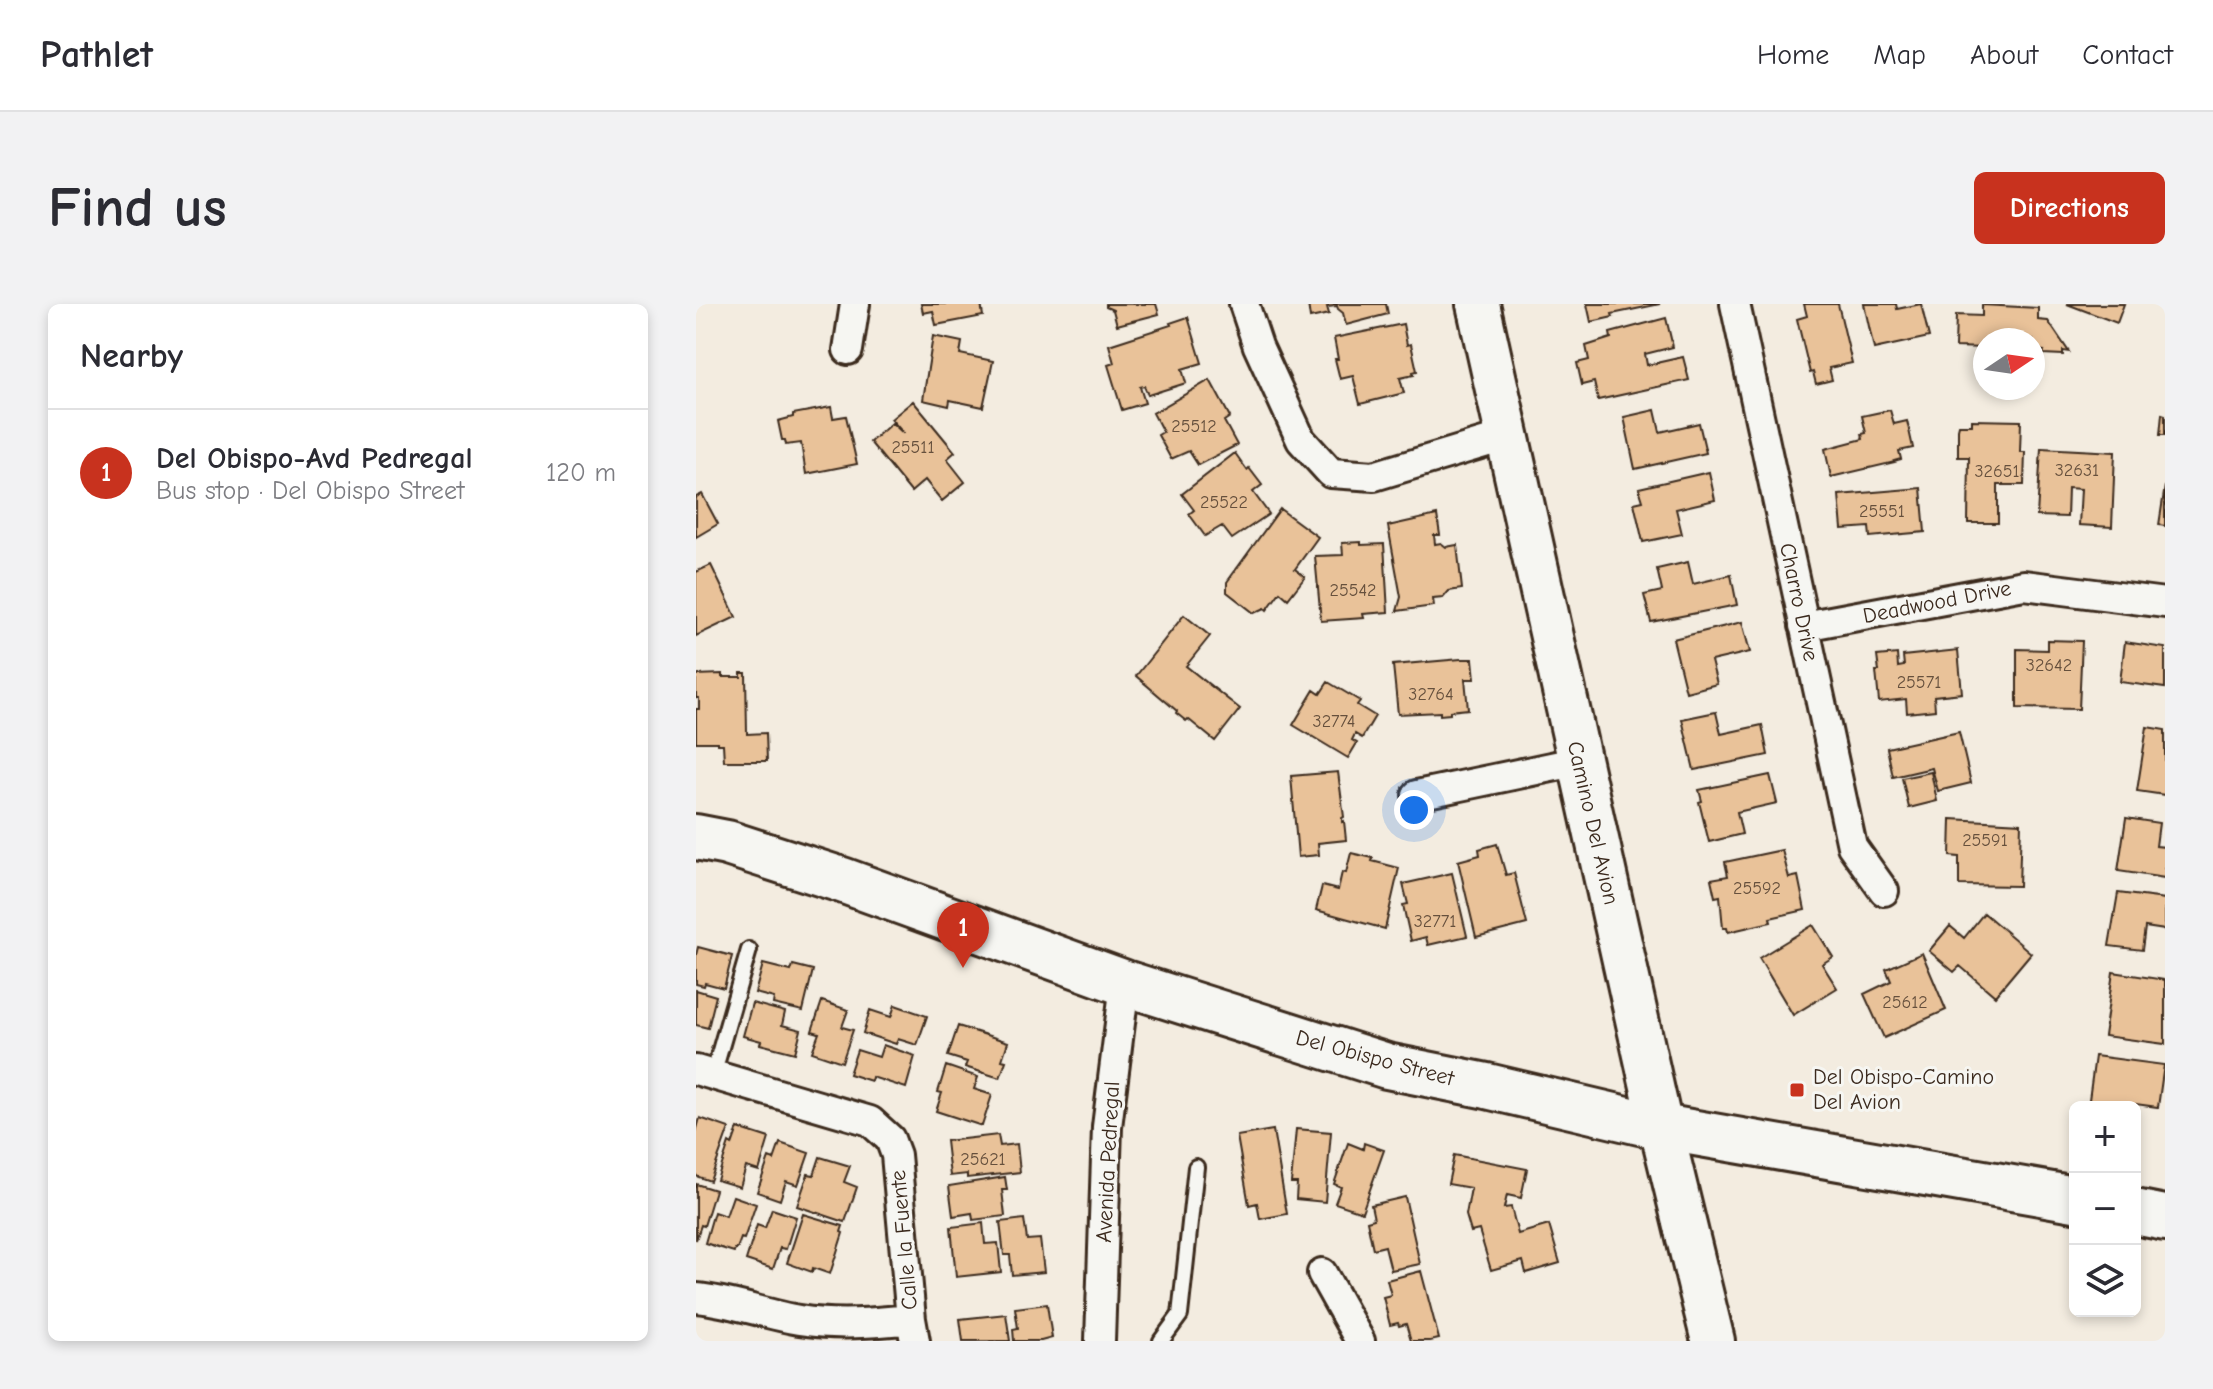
<!DOCTYPE html>
<html lang="en">
<head>
<meta charset="utf-8">
<style>
  :root { --surface:#fff; --page:#f2f2f3; --text:#2b2b33; --muted:#7c7c81; --line:#e1e1e2; --accent:#c8321e }
  body { margin:0; font-family:"Comic Neue",sans-serif; background:var(--page); color:var(--text) }
  .controls { position:absolute; right:24px; bottom:24px; display:grid; overflow:hidden; border-radius:12px; box-shadow:0 4px 12px #0003 }
  .controls button { width:72px; height:72px; display:grid; place-items:center; padding:0; border:0; border-bottom:2px solid var(--line); background:var(--surface); color:var(--text); font:40px sans-serif }
  .compass { position:absolute; left:1277px; top:24px; width:72px; height:72px; border-radius:50%; background:var(--surface); box-shadow:0 4px 12px #0003; rotate:77deg }
  .you { position:absolute; left:718px; top:506px; width:28px; height:28px; margin:-20px; border:6px solid #fff; border-radius:50%; background:#1a73e8; box-shadow:0 0 0 12px #1a73e833 }
  .badge { display:grid; place-items:center; width:52px; height:52px; border-radius:50%; background:var(--accent); color:#fff; font-size:26px; font-weight:700 }
  .pin { position:absolute; translate:-50% -66px; filter:drop-shadow(0 2px 4px #0008) }
  .pin::after { content:''; position:absolute; top:42px; width:28px; height:24px; background:inherit; clip-path:polygon(0 0,100% 0,50% 100%) }
  .list { margin:0; padding:0; list-style:none }
  h2 { display:flex; justify-content:space-between; align-items:center; height:104px; margin:0; padding:0 32px; font-size:34px }
  h2 small { font-size:26px; font-weight:400; color:var(--muted) }
  .list li { display:grid; grid-template-columns:52px 1fr auto; gap:24px; align-items:center; box-sizing:border-box; height:128px; padding:0 32px; border-top:2px solid var(--line) }
  .list b { display:block; font-size:30px; white-space:nowrap }
  .list p { margin:0; font-size:26px; white-space:nowrap; color:var(--muted) }
  .list em { font-size:26px; font-style:normal; color:var(--muted) }
  .icon { flex:none; width:44px; height:44px; fill:none; stroke:currentColor; stroke-width:2; stroke-linecap:round; stroke-linejoin:round }
  .map { position:relative; flex:none; width:1469px; height:1037px; overflow:hidden; border-radius:12px }
  header { display:flex; align-items:center; gap:48px; box-sizing:border-box; height:112px; padding:0 40px; background:var(--surface); border-bottom:2px solid var(--line) }
  header strong { font-size:38px }
  nav { display:flex; gap:44px; margin-inline-start:auto; font-size:28px }
  .intro { display:flex; align-items:center; justify-content:space-between; box-sizing:border-box; height:192px; padding:0 48px }
  h1 { margin:0; font-size:56px }
  .button { padding:20px 36px; border-radius:12px; background:var(--accent); color:#fff; font-size:28px; font-weight:700 }
  main { display:flex; gap:48px; padding:0 48px }
  aside { flex:1; background:var(--surface); border-radius:12px; box-shadow:0 4px 12px #0003 }
  .map>svg:first-child { display:block }
  .building { fill:#e9c299; stroke:#3b2a1e; stroke-width:2 }
  .lines { fill:none; stroke-linecap:round; stroke-linejoin:round }
  .service-casing { stroke:#3b2a1e; stroke-width:20 }
  .minor-casing { stroke:#3b2a1e; stroke-width:34 }
  .secondary-casing { stroke:#3b2a1e; stroke-width:48 }
  .primary-casing { stroke:#3b2a1e; stroke-width:50 }
  .service { stroke:#f6f6f2; stroke-width:14 }
  .minor { stroke:#f6f6f2; stroke-width:28 }
  .secondary { stroke:#f6f6f2; stroke-width:42 }
  .primary { stroke:#f6f6f2; stroke-width:44 }
  .poi-dot { fill:#c8321e; stroke:#f6f6f2; stroke-width:3 }
  .labels { text-anchor:middle; dominant-baseline:central; stroke-width:6; stroke-linejoin:round; paint-order:stroke }
  .number-label { font-size:18px; fill:#66503d }
  .street-label { font-size:22px; fill:#3b2a1e; stroke:#f6f6f2 }
  .poi-label { font-size:22px; fill:#3b2a1e; stroke:#f6f6f2; text-anchor:start }
</style>
</head>
<body>
<header>
<strong>Pathlet</strong>
<nav><a>Home</a><a>Map</a><a>About</a><a>Contact</a></nav>
</header>
<div class="intro"><h1>Find us</h1><a class="button">Directions</a></div>
<main>
<aside>
<h2>Nearby<small></small></h2>
<ul class="list">
<li><span class="badge">1</span><div><b>Del Obispo-Avd Pedregal</b><p>Bus stop · Del Obispo Street</p></div><em>120 m</em></li>
</ul>
</aside>
<div class="map">
<svg width="1469" height="1037" viewBox="0 0 1469 1037">
  <rect width="100%" height="100%" fill="#f3ece0"/>
  <filter id="ink" filterUnits="userSpaceOnUse"><feTurbulence type="fractalNoise" baseFrequency=".0125" numOctaves="2"/><feDisplacementMap in="SourceGraphic" scale="16" xChannelSelector="R" yChannelSelector="G"/><feConvolveMatrix kernelMatrix="1 2 1 2 8 2 1 2 1" color-interpolation-filters="sRGB"/></filter>
  <g filter="url(#ink)">
    <path class="building" d="M225,0H285L287,12L240,21L237,7L227,9Z
      M410,0H460L463,10L421,21L417,6L410,3Z
      M612,0H690L692,10L650,21L647,9L642,5L641,2L631,3L633,10L614,14Z
      M891,0H964L916,10L917,13L895,18Z
      M1108,0H1142L1156,59L1133,64L1136,76L1120,80L1117,68L1114,69L1101,15L1111,12Z
      M1168,0H1200L1201,5L1225,0L1233,33L1178,45Z
      M1371,0H1428L1421,19Z
      M1286,1L1342,4V16L1352,17L1373,48L1367,47V51L1347,50L1348,47L1337,46V36H1289V44L1259,43L1260,11L1286,12Z
      M492,13L506,59L486,65L490,79L452,91L448,82L444,83L449,99L426,106L412,61L418,59L413,41L475,21L474,19Z
      M970,14L977,43L949,50L951,61L987,53L993,76L902,96L898,78L886,81L881,59L893,56L890,42L915,34L914,29Z
      M707,20L711,41L715,40L721,67L717,68L718,71L704,74L708,89L664,100L657,72L644,75L639,55H642L638,34Z
      M237,32L266,38L264,50L297,57L287,103L254,96L253,102L227,96Z
      M514,76L534,113L528,117L541,141L502,161L493,147L475,155L462,131L467,128L457,109Z
      M217,97L259,148L251,155L269,178L246,197L229,176L215,188L174,138L196,119L208,130L195,115Z
      M135,103L137,114L150,112L161,160L110,170L105,139L90,141L89,136H86L82,117L97,113V110Z
      M959,106L964,128L1003,119L1010,149L939,165L928,113Z
      M1194,106L1198,120L1211,117L1217,144L1203,147L1205,155L1198,157L1199,158L1135,173L1129,145L1167,135L1166,130L1170,129L1166,112Z
      M1466,110L1469,111V131H1464Z
      M1276,116L1325,117L1324,148H1329L1328,181H1302V219H1272L1273,153H1262V125L1263,121H1276Z
      M1345,144L1419,148L1416,223L1383,221L1385,185L1372,184L1371,213L1341,212Z
      M539,149L551,166L553,164L566,181L557,188L573,210L536,235L526,222L509,232L493,210L498,206L486,190Z
      M1013,168L1019,196L980,205L986,230L947,238L938,199L947,197L943,184Z
      M1469,182V222L1463,221Z
      M1225,184L1229,228L1174,233L1173,223L1146,225L1143,191Z
      M6,190L22,220L0,233V193Z
      M584,205L622,233L599,265L609,273L592,295L584,288L571,306L569,304L558,309L531,288V278Z
      M741,211L744,231H738L739,240L745,239L750,243L761,241L766,285L753,287L747,294L737,295L738,302L701,307L705,293L692,222Z
      M665,238V241L688,240L692,308L667,310L668,314L625,317L619,252L647,251L646,239Z
      M992,258L997,280L1035,271L1041,301L955,318L948,291L966,287L961,265Z
      M15,261L40,313L0,332V268Z
      M488,311L514,332L490,362L544,405L519,437L492,415L490,417L480,409L481,407L440,372Z
      M1046,318L1054,348L1015,357L1021,380L990,388L977,335Z
      M1351,336L1386,337L1383,405L1321,404V345L1351,346Z
      M1429,338L1469,344V384L1424,378Z
      M1262,346L1266,389L1238,392L1239,406L1211,409L1210,395L1183,398L1180,367H1183L1181,352L1201,350L1202,363L1208,362L1207,352Z
      M765,355H777L779,375H769L772,405L754,407V410L744,411V408L702,410L697,361Z
      M45,369H50L51,430L70,429L71,457H28L27,440H22V438H0V405H3V394H0V371L26,370V373H45Z
      M632,378L664,397L661,401L679,412L666,434L659,430L656,436L661,439L652,454L597,421L618,386L624,390Z
      M1020,408L1025,430L1066,421L1072,451L998,466L986,415Z
      M1451,423L1469,426V491L1441,487Z
      M1263,428L1275,479L1242,487L1236,464L1197,473L1191,444Z
      M642,468L648,513L646,514V518L648,517L650,536L622,539L623,551L602,553L595,472Z
      M1235,468L1241,497L1213,504L1206,474Z
      M1074,471L1081,499L1041,508L1046,530L1013,538L1003,498L1006,497L1003,486Z
      M1430,514L1463,519L1460,542L1469,543V574L1422,567Z
      M1255,515L1325,519L1323,582L1263,581V553L1254,552Z
      M801,540L810,571L818,569L831,620L780,633L762,557L784,551L783,545Z
      M1086,546L1093,574L1102,572L1109,606L1074,614L1075,618L1032,628L1031,624H1027L1024,592L1019,593L1015,575L1032,572L1029,558Z
      M655,549L677,554L676,557L703,564L689,625L620,606L626,582L642,586L646,568L650,569Z
      M756,569L771,632L732,641L730,633L715,637L707,601L712,600L707,580Z
      M1422,589L1469,595V626L1449,623L1446,646L1413,642Z
      M1288,609L1335,649L1299,692L1264,662L1258,668L1233,647L1254,622L1268,634Z
      M1117,621L1137,653L1126,660L1141,684L1097,711L1063,654Z
      M2,643L36,652L28,684L9,679L8,682L0,680V651Z
      M1226,649L1250,706L1188,734L1168,690L1195,677L1190,665Z
      M67,660L95,667L97,661L117,666L107,707L77,700L78,694L59,689Z
      M1417,668L1469,676V740L1408,732Z
      M0,686L20,692L12,724L0,721Z
      M126,697L152,706L146,723L157,726L146,758L116,748L123,729L116,727Z
      M56,699L89,708L86,721L105,726L99,749L64,740L65,737L47,732Z
      M199,701L231,712L221,741L202,735L200,740L167,729L174,706L195,713Z
      M262,722L312,738L306,756L310,757L304,774L269,763L271,758L252,752Z
      M187,741L219,752L210,784L176,773L175,777L153,770L161,746L183,753Z
      M1399,752L1468,761L1462,803L1440,800L1439,806V803H1392Z
      M250,762L282,773L278,785L296,791L286,822L240,807L246,789L242,788Z
      M4,814L33,824L14,877L0,872V828Z
      M42,824L73,834L63,867L50,863L44,883L21,876L33,839L36,841Z
      M600,825L635,828L629,898L600,895L601,879H595Z
      M577,826L591,910L564,915L561,899L553,901L541,832Z
      M302,831L304,842L321,840L324,868L271,874V870L254,872L250,837Z
      M84,839L113,849L102,881L90,877L84,896L61,888L73,854L78,856Z
      M652,839L667,845L668,839L688,846L666,908L639,899L645,883L638,880Z
      M758,851L831,865L825,894L811,891L808,904L815,903L822,930L853,921L864,959L830,969L827,957L795,966L783,926L775,928L770,911L775,884L752,880Z
      M124,853L154,862L148,878L161,883L149,918L101,902L112,870L118,871Z
      M309,873L311,886H306L309,912L277,916L276,909L257,912L253,882Z
      M0,880L19,886L8,922L5,921L0,936Z
      M37,892L60,900L48,935L45,934L41,945H39L38,948L9,939L18,908L30,912Z
      M709,893L724,960L695,966L689,942L677,945L671,917L678,915L675,901Z
      M76,905L100,913L90,945L84,944L77,965L50,956L61,921L69,924Z
      M107,910L147,922L145,928L147,929L134,970L117,964L116,968L91,959Z
      M328,915L331,936L344,935L348,968L316,971L314,951H308L304,918Z
      M287,919L289,940L302,939L305,968L260,973L255,923Z
      M725,967L743,1035L734,1037H715L710,1020L703,1022L702,1019L694,1021L687,993L695,991L691,976Z
      M351,1000L356,1034L345,1037H318L317,1025L322,1024L319,1004Z
      M310,1010L314,1037H267L264,1015Z"/>
    <g class="lines">
      <defs>
        <path id="service" d="M17,771L53,646
          M465,1037L484,1011L500,863"/>
        <path id="minor" d="M548,0L562,42L605,136L635,169L678,172L811,132
          M1039,0L1156,542L1188,587
          M152,46L159,0
          M1108,322L1328,281L1469,299
          M721,491L884,457
          M0,766L174,817L194,835L200,851L215,1015L219,1037
          M626,969L664,1037
          M0,994C35,997 68,1010 103,1016C141,1022 177,1019 215,1015
          M404,1037L411,823L429,679"/>
        <path id="secondary" d="M782,0L965,823L1017,1037"/>
        <path id="primary" d="M0,533L31,539L146,576L429,679L691,762L791,782L965,823L1379,895
          M1439,908L1469,914"/>
      </defs>
      <use href="#service" class="service-casing"/>
      <use href="#minor" class="minor-casing"/>
      <use href="#secondary" class="secondary-casing"/>
      <use href="#primary" class="primary-casing"/>
      <use href="#service" class="service"/>
      <use href="#minor" class="minor"/>
      <use href="#secondary" class="secondary"/>
      <use href="#primary" class="primary"/>
    </g>
  </g>
  <rect class="poi-dot" x="1093" y="778" width="16" height="16" rx="4"/>
  <g class="labels">
    <g class="number-label">
      <text x="498" y="122">25512</text>
      <text x="217" y="143">25511</text>
      <text x="1381" y="166">32631</text>
      <text x="1301" y="167">32651</text>
      <text x="528" y="198">25522</text>
      <text x="1186" y="207">25551</text>
      <text x="657" y="286">25542</text>
      <text x="1353" y="361">32642</text>
      <text x="1223" y="378">25571</text>
      <text x="735" y="390">32764</text>
      <text x="638" y="417">32774</text>
      <text x="1289" y="536">25591</text>
      <text x="1061" y="584">25592</text>
      <text x="739" y="617">32771</text>
      <text x="1209" y="698">25612</text>
      <text x="287" y="855">25621</text>
    </g>
    <g class="street-label">
      <text transform="translate(1103 298) rotate(78)">Charro Drive</text>
      <text transform="translate(1241 298) rotate(-11)">Deadwood Drive</text>
      <text transform="translate(897 519) rotate(77)">Camino Del Avion</text>
      <text transform="translate(679 754) rotate(15)">Del Obispo Street</text>
      <text transform="translate(412 858) rotate(-87)">Avenida Pedregal</text>
      <text transform="translate(208 936) rotate(-95)">Calle la Fuente</text>
    </g>
    <g class="poi-label">
      <text x="1117" y="773">Del Obispo-Camino<tspan x="1117" dy="25">Del Avion</tspan></text>
    </g>
  </g>
</svg>
<div class="controls">
<button>+</button>
<button>−</button>
<button><svg class="icon" aria-label="layers" viewBox="0 0 24 24"><path d="M12 4l9 5-9 5-9-5zM3 14l9 5 9-5"/></svg></button>
</div>
<svg class="compass" viewBox="-18 -18 36 36"><path d="M0-13l5 13h-10z" fill="#e53935"/><path d="M0 13l5-13h-10z" fill="#7c7c81"/></svg>
<div class="you"></div>
<div class="pin badge" style="left:267px;top:664px">1</div>
</div>
</main>
</body>
</html>
